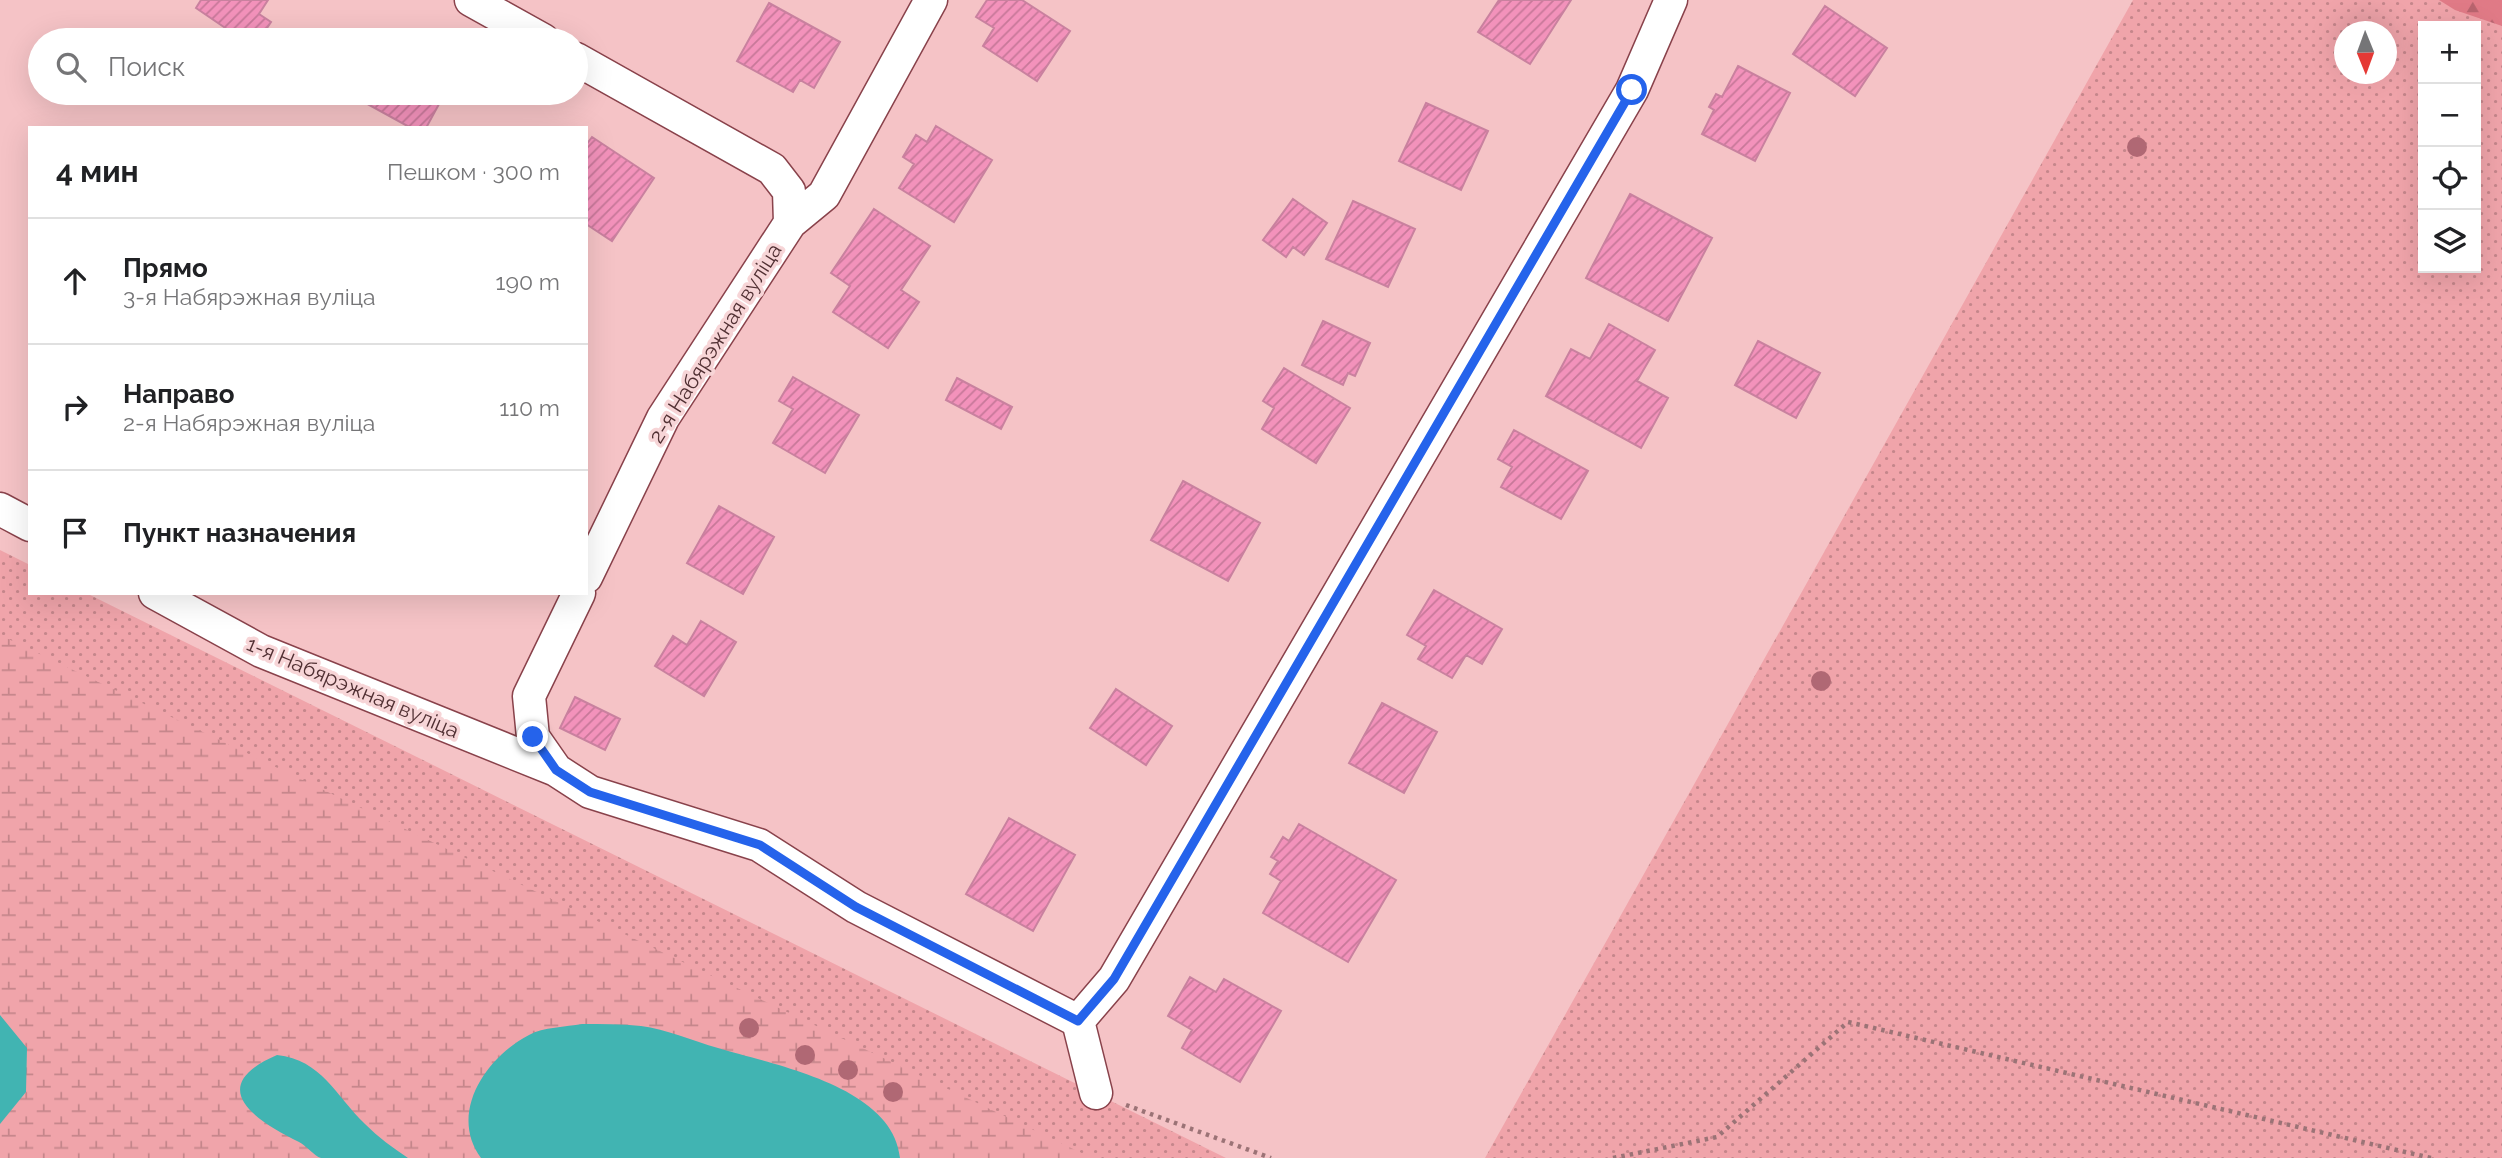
<!DOCTYPE html>
<html lang="ru">
<head>
<meta charset="utf-8">
<style>
  :root { --surface:#fff; --page:#f6f6f6; --text:#202124; --muted:#757577; --line:#e0e0e0 }
  body { margin:0; font-family:Raleway,sans-serif; background:var(--page); color:var(--text) }
  .controls { position:absolute; right:21px; top:21px; display:grid; overflow:hidden; border-radius:0px; box-shadow:0 7px 28px #0002 }
  .controls button { width:63px; height:63px; display:grid; place-items:center; padding:0; border:0; border-bottom:2px solid var(--line); background:var(--surface); color:var(--text); font:35px sans-serif }
  .compass { position:absolute; left:2334px; top:21px; width:63px; height:63px; border-radius:50%; background:var(--surface); box-shadow:0 7px 28px #0002; rotate:179deg }
  .stop { position:absolute; width:21px; height:21px; margin:-16px; border:5px solid #2563eb; border-radius:50%; background:#fff }
  .stop.end { background:#2563eb; border-color:#fff; box-shadow:0 2px 7px #0008 }
  .list { margin:0; padding:0; list-style:none }
  h2 { display:flex; justify-content:space-between; align-items:center; height:91px; margin:0; padding:0 28px; font-size:30px }
  h2 small { font-size:23px; font-weight:400; color:var(--muted) }
  .list li { display:grid; grid-template-columns:46px 1fr auto; gap:21px; align-items:center; box-sizing:border-box; height:126px; padding:0 28px; border-top:2px solid var(--line) }
  .list b { display:block; font-size:26px; white-space:nowrap }
  .list p { margin:0; font-size:23px; white-space:nowrap; color:var(--muted) }
  .list em { font-size:23px; font-style:normal; color:var(--muted) }
  .icon { flex:none; width:38px; height:38px; fill:none; stroke:currentColor; stroke-width:2; stroke-linecap:round; stroke-linejoin:round }
  .map { position:relative; flex:none; width:2502px; height:1158px; overflow:hidden }
  .search { position:absolute; background:var(--surface); box-shadow:0 7px 28px #0002; left:28px; top:28px; width:560px; height:77px; display:flex; align-items:center; gap:18px; box-sizing:border-box; padding:0 24px; border-radius:38px; color:var(--muted); font-size:26px }
  .panel { position:absolute; background:var(--surface); box-shadow:0 7px 28px #0002; left:28px; top:126px; width:560px; height:469px; border-radius:0px }
  .map>svg:first-child { display:block }
  .grass { fill:url(#grass-dots); fill-rule:evenodd }
  .forest { fill:url(#forest-firs) }
  .wetland { fill:url(#wetland-marsh) }
  .water { fill:#41b4b2 }
  .building { fill:url(#building-hatch); stroke:#c9819f; stroke-width:2 }
  .lines { fill:none; stroke-linecap:round; stroke-linejoin:round }
  .minor-casing { stroke:#89424b; stroke-width:35 }
  .path { stroke:#9b7376; stroke-width:4.5; stroke-dasharray:3.5 5; stroke-linecap:butt }
  .minor { stroke:#fff; stroke-width:32 }
  .tree { fill:#b06874 }
  .route { stroke:#2563eb; stroke-width:9 }
  .labels { text-anchor:middle; dominant-baseline:central; stroke-width:7; stroke-linejoin:round; paint-order:stroke }
  .street-label { font-size:21px; fill:#513033; stroke:#f7d5d7 }
</style>
</head>
<body>
<div class="map">
<svg width="2502" height="1158" viewBox="0 0 2502 1158">
  <defs>
    <pattern id="grass-dots" width="8" height="8" patternUnits="userSpaceOnUse" patternTransform="scale(1.75)"><rect width="8" height="8" fill="#f0a4aa"/><path d="M2 2h.1M6 6h.1" fill="none" stroke="#c5868b" stroke-width="1.8" stroke-linecap="round"/></pattern>
    <pattern id="forest-firs" width="22" height="20" patternUnits="userSpaceOnUse" patternTransform="scale(1.75)"><rect width="22" height="20" fill="#e07a86"/><path d="M5 1l3.5 6h-7zM16 11l3.5 6h-7z" fill="#b8646e"/></pattern>
    <pattern id="wetland-marsh" width="20" height="14" patternUnits="userSpaceOnUse" patternTransform="scale(1.75)"><rect width="20" height="14" fill="#f0a4aa"/><path d="M1 5h8M5 5V1M11 12h8M15 12V8" fill="none" stroke="#c5868b"/></pattern>
    <pattern id="building-hatch" width="6" height="6" patternUnits="userSpaceOnUse" patternTransform="scale(1.75)"><rect width="6" height="6" fill="#f392bb"/><path d="M-1 1l2-2M0 6l6-6M5 7l2-2" fill="none" stroke="#c77899"/></pattern>
  </defs>
  <rect width="100%" height="100%" fill="#f5c3c6"/>
  <path class="grass" d="M2133,0H2502V1158H1485ZM2423,26H2476V268H2423ZM2344,32H2386V74H2344Z
    M0,550L30,565V593H86L1226,1158H0Z"/>
  <path class="forest" d="M2439,0H2502V26L2455,10Z"/>
  <path class="wetland" d="M0,635L1092,1158H0Z"/>
  <path class="water" d="M0,1015L27,1048L26,1092L0,1124Z
    M582,1024C601,1024 621,1024 641,1026C666,1029 693,1041 718,1048C774,1065 893,1086 900,1158H481C448,1113 486,1057 529,1035C543,1027 566,1027 582,1024Z
    M277,1055C322,1060 335,1095 365,1124C378,1137 393,1148 408,1158C391,1158 334,1158 321,1158C314,1156 307,1146 299,1142C256,1121 203,1087 277,1055Z"/>
  <path class="building" d="M201,0H268L259,14L271,22L259,40H243L196,8Z
    M987,0H1022L1070,31L1037,81L983,46L994,28L976,17Z
    M1499,0H1571L1530,64L1478,32Z
    M769,3L840,42L814,88L800,80L793,92L737,61Z
    M1825,6L1887,48L1855,96L1793,54Z
    M1738,66L1790,93L1755,161L1702,134L1714,110L1709,107L1716,94L1722,97Z
    M366,93H445L426,128H411L362,101Z
    M1426,103L1488,131L1461,190L1399,161Z
    M936,126L992,160L954,222L899,188L914,164L903,157L916,135L927,142Z
    M592,137L654,178L612,241L586,224V145Z
    M1630,194L1712,238L1668,321L1586,278Z
    M1293,199L1327,223L1304,255L1293,247L1286,257L1263,240Z
    M1353,201L1415,229L1388,287L1326,259Z
    M874,209L930,246L901,290L919,302L888,348L833,312L850,286L831,273Z
    M1323,321L1370,343L1355,376L1348,373L1343,385L1302,365Z
    M1609,324L1655,350L1637,381L1668,398L1641,448L1546,396L1571,349L1590,359Z
    M1758,341L1820,373L1796,418L1735,385Z
    M1284,368L1350,408L1316,463L1262,429L1274,408L1263,401Z
    M793,377L859,415L825,473L773,443L793,409L779,401Z
    M957,378L1012,407L1001,429L946,400Z
    M1514,430L1588,471L1561,519L1501,487L1512,467L1498,459Z
    M1183,481L1260,523L1228,581L1151,540Z
    M719,506L774,537L743,594L687,563Z
    M1434,590L1502,629L1482,664L1466,655L1452,678L1418,659L1426,646L1407,635Z
    M701,621L736,642L704,696L655,666L673,636L687,645Z
    M1116,689L1172,726L1146,765L1090,728Z
    M575,697L620,719L605,750L560,728Z
    M1382,703L1437,732L1404,793L1349,763Z
    M1009,818L1075,855L1033,931L966,894Z
    M1299,824L1396,880L1348,962L1263,913L1281,881L1270,874L1278,861L1271,857L1283,837L1289,841Z
    M1190,977L1216,992L1224,979L1281,1011L1240,1082L1182,1048L1192,1030L1168,1016Z"/>
  <g class="lines">
    <defs>
      <path id="minor" d="M471,0L543,40
        M576,59L772,169L789,191L790,223L663,418L586,577
        M790,223L824,195L931,0
        M0,509L30,525
        M155,593L261,651L556,770
        M579,593L529,696L533,737L556,770L590,792L759,845L856,907L1078,1021L1096,1093
        M1078,1021L1114,979L1632,90L1671,0"/>
    </defs>
    <use href="#minor" class="minor-casing"/>
    <path class="path" d="M1126,1105L1271,1158
      M1613,1158L1717,1137L1848,1022L2431,1158"/>
    <use href="#minor" class="minor"/>
  </g>
  <g class="tree">
    <circle cx="2137" cy="147" r="10"/>
    <circle cx="1821" cy="681" r="10"/>
    <circle cx="749" cy="1028" r="10"/>
    <circle cx="805" cy="1055" r="10"/>
    <circle cx="848" cy="1070" r="10"/>
    <circle cx="893" cy="1092" r="10"/>
  </g>
  <g class="lines">
    <path class="route" d="M533,737L556,770L590,792L760,845L856,907L1078,1021L1114,979L1632,90"/>
  </g>
  <g class="labels">
    <g class="street-label">
      <text transform="translate(715 343) rotate(-58)">2-я Набярэжная вуліца</text>
      <text transform="translate(353 687) rotate(23)">1-я Набярэжная вуліца</text>
    </g>
  </g>
</svg>
<div class="controls">
<button>+</button>
<button>−</button>
<button><svg class="icon" aria-label="locate" viewBox="0 0 24 24"><circle cx="12" cy="12" r="6"/><path d="M12 2v4M12 18v4M2 12h4M18 12h4"/></svg></button>
<button><svg class="icon" aria-label="layers" viewBox="0 0 24 24"><path d="M12 4l9 5-9 5-9-5zM3 14l9 5 9-5"/></svg></button>
</div>
<svg class="compass" viewBox="-18 -18 36 36"><path d="M0-13l5 13h-10z" fill="#e53935"/><path d="M0 13l5-13h-10z" fill="#757577"/></svg>
<div class="stop" style="left:1632px;top:90px"></div>
<div class="stop end" style="left:533px;top:737px"></div>
<div class="search"><svg class="icon" aria-label="search" viewBox="0 0 24 24"><circle cx="10" cy="10" r="6"/><path d="M15 15l6 6"/></svg>Поиск</div>
<section class="panel">
<h2>4 мин<small>Пешком · 300 m</small></h2>
<ul class="list">
<li><svg class="icon" aria-label="ahead" viewBox="0 0 24 24"><path d="M12 20V5M6 11l6-6 6 6"/></svg><div><b>Прямо</b><p>3-я Набярэжная вуліца</p></div><em>190 m</em></li>
<li><svg class="icon" aria-label="right" viewBox="0 0 24 24"><path d="M7 20v-9h11M14 6l5 5-5 5"/></svg><div><b>Направо</b><p>2-я Набярэжная вуліца</p></div><em>110 m</em></li>
<li><svg class="icon" aria-label="arrive" viewBox="0 0 24 24"><path d="M6 21V4h12l-3 4 3 4H6"/></svg><div><b>Пункт назначения</b></div></li>
</ul>
</section>
</div>
</body>
</html>
